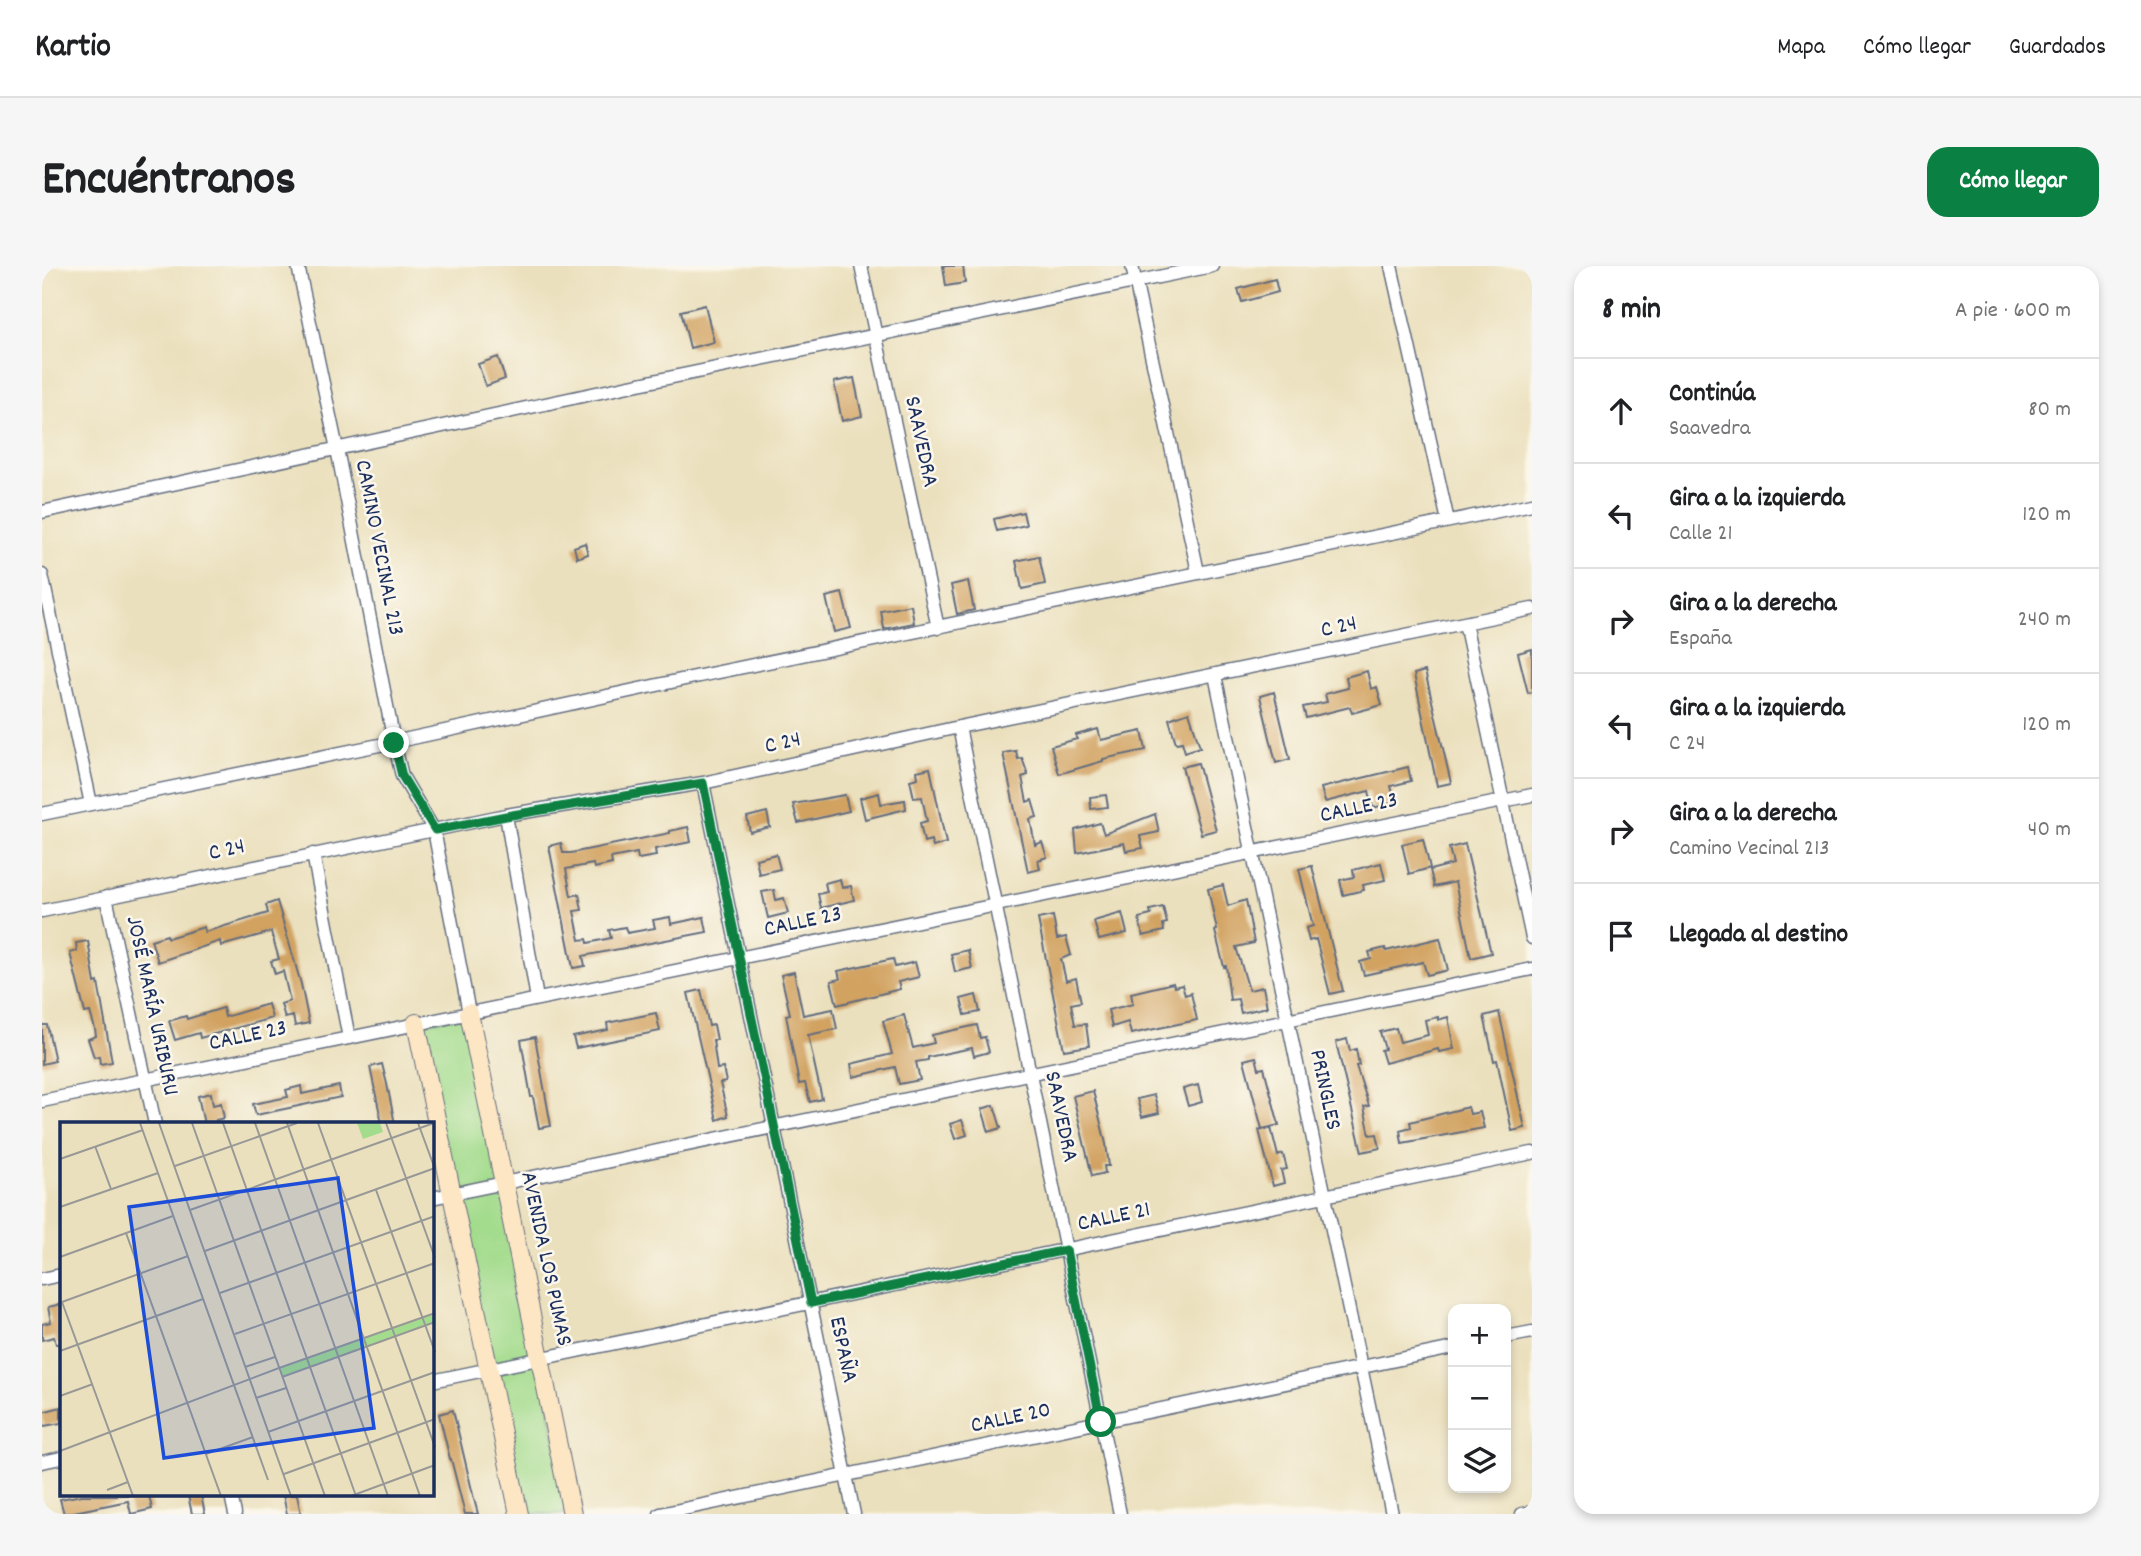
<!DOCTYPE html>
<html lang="es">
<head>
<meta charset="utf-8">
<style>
  :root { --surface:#fff; --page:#f6f6f6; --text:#202124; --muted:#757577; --line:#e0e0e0; --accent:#0b8043 }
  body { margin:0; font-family:Dekko,sans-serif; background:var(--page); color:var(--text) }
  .controls { position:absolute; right:21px; bottom:21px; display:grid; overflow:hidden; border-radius:14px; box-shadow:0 4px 10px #0003 }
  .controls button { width:63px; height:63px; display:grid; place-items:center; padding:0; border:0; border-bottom:2px solid var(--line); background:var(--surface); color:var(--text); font:35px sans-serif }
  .stop { position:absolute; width:21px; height:21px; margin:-16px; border:5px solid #0b8043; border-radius:50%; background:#fff }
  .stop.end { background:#0b8043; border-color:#fff; box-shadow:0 2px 7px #0008 }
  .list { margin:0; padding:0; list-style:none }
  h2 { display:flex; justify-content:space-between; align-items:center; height:91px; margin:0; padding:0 28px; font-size:30px }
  h2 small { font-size:23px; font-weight:400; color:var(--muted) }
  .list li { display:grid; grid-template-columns:46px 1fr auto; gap:21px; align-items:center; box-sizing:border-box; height:105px; padding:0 28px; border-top:2px solid var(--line) }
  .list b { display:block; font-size:26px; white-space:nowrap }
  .list p { margin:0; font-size:23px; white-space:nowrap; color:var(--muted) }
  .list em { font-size:23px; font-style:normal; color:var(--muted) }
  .icon { flex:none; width:38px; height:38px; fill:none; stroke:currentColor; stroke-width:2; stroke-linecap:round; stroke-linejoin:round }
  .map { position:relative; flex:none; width:1490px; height:1248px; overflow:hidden; border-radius:21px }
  header { display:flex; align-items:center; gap:42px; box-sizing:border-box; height:98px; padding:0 35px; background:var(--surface); border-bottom:2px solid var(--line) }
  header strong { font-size:33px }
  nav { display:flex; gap:38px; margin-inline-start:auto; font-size:24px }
  .intro { display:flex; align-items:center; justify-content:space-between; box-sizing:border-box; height:168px; padding:0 42px }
  h1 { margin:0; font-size:49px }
  .button { padding:18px 32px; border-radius:21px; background:var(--accent); color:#fff; font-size:24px; font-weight:700 }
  main { display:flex; gap:42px; padding:0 42px }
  aside { flex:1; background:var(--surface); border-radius:21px; box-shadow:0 4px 10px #0003 }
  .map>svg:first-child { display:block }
  .green { fill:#a4dc8e; stroke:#608676; stroke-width:2 }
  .building { fill:#d1a261 }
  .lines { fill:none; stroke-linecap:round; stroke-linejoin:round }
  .street-casing { stroke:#646d7f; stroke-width:15 }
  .secondary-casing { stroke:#646d7f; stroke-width:20 }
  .street { stroke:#fff; stroke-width:12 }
  .secondary { stroke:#fce6c4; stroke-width:18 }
  .route { stroke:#0b8043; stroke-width:9 }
  .labels { text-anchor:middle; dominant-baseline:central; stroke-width:5; stroke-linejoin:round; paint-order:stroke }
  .street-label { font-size:23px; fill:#1b2f5e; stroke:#fbf7ec }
  .inset-road { fill:none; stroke:#989997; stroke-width:2 }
  .view { fill:#1d4ed8; fill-opacity:0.15; stroke:#1d4ed8; stroke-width:3.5 }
  .inset-edge { fill:none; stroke:#1b2f5e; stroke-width:3.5 }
</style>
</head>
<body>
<header>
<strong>Kartio</strong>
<nav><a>Mapa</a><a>Cómo llegar</a><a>Guardados</a></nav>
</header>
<div class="intro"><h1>Encuéntranos</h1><a class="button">Cómo llegar</a></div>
<main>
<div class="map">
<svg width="1490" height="1248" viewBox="0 0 1490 1248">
  <rect width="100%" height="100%" fill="#fbf7ec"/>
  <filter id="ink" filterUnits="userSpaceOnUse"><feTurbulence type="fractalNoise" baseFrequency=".0143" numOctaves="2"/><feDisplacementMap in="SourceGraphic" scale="14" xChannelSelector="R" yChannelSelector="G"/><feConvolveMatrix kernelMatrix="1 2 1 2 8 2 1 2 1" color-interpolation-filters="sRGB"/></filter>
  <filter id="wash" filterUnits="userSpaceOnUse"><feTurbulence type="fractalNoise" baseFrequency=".00686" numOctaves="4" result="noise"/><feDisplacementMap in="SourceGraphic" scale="28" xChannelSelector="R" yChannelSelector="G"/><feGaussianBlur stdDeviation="1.57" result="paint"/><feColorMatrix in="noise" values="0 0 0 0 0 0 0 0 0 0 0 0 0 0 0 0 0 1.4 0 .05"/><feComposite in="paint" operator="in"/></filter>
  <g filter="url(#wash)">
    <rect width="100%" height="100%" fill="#ebe0bd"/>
    <path class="green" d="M427,748L529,1248H477L375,758Z"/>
    <g id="blocks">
      <path class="building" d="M901,0H921L923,17L904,20Z
        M1233,13L1236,26L1200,36L1196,23Z
        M663,39L672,76L648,82L639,45Z
        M456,91L463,113L444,120L436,98Z
        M812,112L820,150L800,155L792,116Z
        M981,246L984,259L955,265L952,253Z
        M543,277L546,288L535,292L532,281Z
        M997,290L1003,318L980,323L974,295Z
        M926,315L932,344L915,348L909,319Z
        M800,327L809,362L792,366L784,331Z
        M869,339L872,357L842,363L839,345Z
        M1490,383V426L1486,427L1476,387Z
        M1325,405L1329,423L1335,421L1340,439L1310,447L1308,441L1264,452L1261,441L1285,436L1283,428L1306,422L1304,411Z
        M1383,405L1409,517L1395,520L1372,408Z
        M1232,426L1248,493L1234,497L1218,430Z
        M1147,446L1158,481L1143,486L1140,476L1134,477L1127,453Z
        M1056,463L1059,474L1100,465L1104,484L1061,493V495L1017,508L1009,480L1035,473L1034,469Z
        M974,485L976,493L980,492L986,509L980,511L985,536L990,534L995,551L988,553L993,579L1000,576L1005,591L996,594L998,603L986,606L961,487Z
        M1156,497L1174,564L1159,568L1140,501Z
        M1366,501L1369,515L1349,520L1353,536L1331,542L1327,525L1283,536L1279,522Z
        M888,502L904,577L891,581L889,574L882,576L878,557L885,555L880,531L872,532L868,514L876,512L875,505Z
        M837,527L839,538L863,534L864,543L823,553L818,532Z
        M803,529L807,545L756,557L751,538Z
        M1064,529L1066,541L1049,543L1048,531Z
        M725,546L728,561L708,566L705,551Z
        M1113,548L1117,566L1098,570L1101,582L1084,585L1082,577L1035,587L1033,564L1058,557L1062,568Z
        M646,561L649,576L613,583L614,590L596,593L595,587L569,592L570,598L552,602L551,598L524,603L529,630L537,628L540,644L532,645L538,674L545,673L546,677L569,672L567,664L583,661L585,667L613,662L611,654L628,651L629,658L662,651L665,666L541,690L543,700L531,702L507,580L519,577L521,587H529L628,567V565Z
        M1381,573L1388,602L1367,608L1360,578Z
        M1423,578L1449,687L1429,692L1413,616L1392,621L1388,604L1411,598L1407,582Z
        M734,588L738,603L717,608L714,593Z
        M1339,597L1343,614L1321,619L1322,624L1301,629L1298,614L1312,611L1311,604Z
        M1270,600L1301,725L1288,728L1274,673L1267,675L1264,662L1271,660L1257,603Z
        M798,613L800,622L809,620L812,634L779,642L776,628L785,626L783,617Z
        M1181,619L1186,640L1204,634L1212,677L1194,681L1207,724L1221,721L1225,741L1199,747L1196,733L1188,734L1184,700L1182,701L1173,665L1175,664L1166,623Z
        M732,624L734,634L742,632L746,647L726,652L720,626Z
        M235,635L259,718L267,757L253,760L251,750L243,752L239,738L248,735L241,705L233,708L229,695L237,693L229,666L179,680L178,675L116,696L109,674L125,669L126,672L162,661L163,666L226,647L224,639Z
        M1121,641L1125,657L1121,658L1122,665L1101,670L1097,652L1109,649L1108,644Z
        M1080,647L1085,667L1057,674L1052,655Z
        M1011,650L1015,673L1024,671L1029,689L1019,693L1024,715L1034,712L1039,736L1029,738L1033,759L1044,758L1047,780L1022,784L996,653Z
        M1398,672L1406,704L1385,709L1381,696L1322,709L1318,696L1329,693L1327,686L1343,682L1344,685Z
        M46,675L53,717L56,716L70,796L58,798L57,790L52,791L46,773L54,770L53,763L48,746L43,747L28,687L35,685L34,677Z
        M926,684L930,702L913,706L909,688Z
        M851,693L853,701L873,696L877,711L856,716L858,723L795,739L789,715L798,713L796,705Z
        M752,706L761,749L791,743L795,763L766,769L780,833L768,836L763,817L757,818L744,749L748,748L739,709Z
        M1131,717L1132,721L1140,719L1143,729L1149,727L1155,754L1089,768L1086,756L1070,761L1066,744L1091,738L1089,727Z
        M659,724L667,760L672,759L675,774H671L675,803L681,802L684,816L678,817L686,850L675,854L646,727Z
        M934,729L938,746L923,749L919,733Z
        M226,738L230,752L158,772L157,767L133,774L127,755L144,750L145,753L181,742L183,751Z
        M1457,746L1483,862L1470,865L1455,794L1452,795L1442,750Z
        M614,747L618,765L534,782L531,771L566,764L565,757Z
        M862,749L871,782L892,777L890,769L935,759L938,772L943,771L947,786L932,790L930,782L886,791V794L874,796L878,814L857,818L853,801L811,811L809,798L850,788L841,755Z
        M1396,751V754L1406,751L1412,783L1397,786L1396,783L1343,797L1339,784L1343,783L1338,766L1354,762L1358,776L1386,769L1383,754Z
        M0,759H5L13,795L0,798Z
        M493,771L509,860L497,862L491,831H489L479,774Z
        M1305,773L1308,785L1314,783L1317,799L1314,800L1327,840L1322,841L1328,869L1335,868L1338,882L1320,886L1294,776Z
        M1214,791L1217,803L1222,802L1237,859L1220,863L1202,794Z
        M340,798L345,818L353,858H340L328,801Z
        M1156,819L1160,836L1146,840L1141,823Z
        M259,820L260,828L297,820L299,831L214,849L211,838L246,831L244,824Z
        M1051,825L1064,878L1067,900H1062L1063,907L1050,910L1031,830Z
        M169,827L171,839L179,837L182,852L174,854L175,858H162L156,830Z
        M1112,829L1117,847L1100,851L1095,833Z
        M952,839L959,862L947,866L940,843Z
        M1426,841L1428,848L1438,846L1442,862L1360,877L1358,864L1369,861L1368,856Z
        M920,854L925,869L913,873L908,858Z
        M1229,862L1236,890L1241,888L1245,903L1239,904L1242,917L1231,920L1217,864Z
        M19,1038V1078H14L12,1071L0,1074V1058L9,1056L6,1041Z
        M19,1141V1157L2,1160L0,1146Z
        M411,1144L432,1233L436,1248H423L409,1193H408L397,1148Z
        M40,1229H107L110,1243L89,1248L86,1235L22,1248L18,1233Z
        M146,1229H159L163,1248H150Z
        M241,1229H255L259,1248H245Z"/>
    </g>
  </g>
  <g filter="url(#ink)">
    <use href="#blocks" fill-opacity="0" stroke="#646d7f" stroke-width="2"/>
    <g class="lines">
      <defs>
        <path id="street" d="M256,0L295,183L352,476L360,510L392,564L427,747
          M819,0L896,362
          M1090,0L1156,306
          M1349,0L1406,255
          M0,246L587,120L1170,0
          M0,309L49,538
          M1423,357L1490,672
          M1173,409L1350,1248
          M917,461L1078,1248
          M661,517L812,1248
          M0,548L352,476L648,412L1490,238
          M464,549L495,733
          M271,588L307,772
          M64,631L113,858
          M0,645L464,549L661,517L917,461L1490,343
          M0,835L1490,529
          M390,932L1490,703
          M0,1013L19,1009
          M1464,1071L1490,1066
          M390,1115L1490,887
          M0,1196L19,1192
          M189,1229L193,1248
          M618,1248L1411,1082
          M1480,1248L1490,1246"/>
        <path id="secondary" d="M427,747L530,1248
          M374,757L477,1248"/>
      </defs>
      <use href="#street" class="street-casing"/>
      <use href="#secondary" class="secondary-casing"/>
      <use href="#street" class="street"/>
      <use href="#secondary" class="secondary"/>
    </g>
  </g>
  <g class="lines" filter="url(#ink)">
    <path class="route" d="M352,477L360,510L393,564L464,550L661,517L769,1037L1024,984L1059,1156"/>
  </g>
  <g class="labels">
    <g class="street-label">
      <text transform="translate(878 176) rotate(78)">SAAVEDRA</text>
      <text transform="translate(336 282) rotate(79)">CAMINO VECINAL 213</text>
      <text transform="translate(1297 362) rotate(-12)">C 24</text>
      <text transform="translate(741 478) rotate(-12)">C 24</text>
      <text transform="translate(1317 543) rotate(-12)">CALLE 23</text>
      <text transform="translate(185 585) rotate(-12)">C 24</text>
      <text transform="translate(761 657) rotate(-12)">CALLE 23</text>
      <text transform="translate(109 740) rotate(78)">JOSÉ MARÍA URIBURU</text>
      <text transform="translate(206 771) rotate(-12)">CALLE 23</text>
      <text transform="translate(1282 824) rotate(78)">PRINGLES</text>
      <text transform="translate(1018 851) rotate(78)">SAAVEDRA</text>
      <text transform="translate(1072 952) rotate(-12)">CALLE 21</text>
      <text transform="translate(503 993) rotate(78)">AVENIDA LOS PUMAS</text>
      <text transform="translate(800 1084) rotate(78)">ESPAÑA</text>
      <text transform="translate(969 1153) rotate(-12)">CALLE 20</text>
    </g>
  </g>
  <g transform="translate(18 856)">
    <rect width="374" height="374" fill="#ebe0bd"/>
    <path d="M297,1H320L323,10L303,17ZM374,191V200L222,255L220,246Z" fill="#a4dc8e"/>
    <path class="inset-road" d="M80,1L208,358M99,1L231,374M132,1L265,374M163,1L296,374M195,1L328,374M227,1L360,374M258,1L375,325M326,1L375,136M358,1L375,47M35,24L51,67M0,37L83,8M115,44L237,1M316,68L375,230M0,85L98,51M130,88L374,1M66,111L161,374M145,129L375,46M0,135L113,94M160,171L375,94M2,180L73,374M2,180L128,134M175,212L375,141M0,229L143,177M185,245L215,235M219,246L375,191M222,255L375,200M0,274L33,262M196,276L226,266M208,310L375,250M0,329L219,246M146,332L193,315M224,352L375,297M47,368L68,360M291,374L375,343"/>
    <path class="view" d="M278,56L314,306L104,336L69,85Z"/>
    <rect width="374" height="374" class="inset-edge"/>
  </g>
</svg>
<div class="controls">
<button>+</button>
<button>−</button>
<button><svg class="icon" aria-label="layers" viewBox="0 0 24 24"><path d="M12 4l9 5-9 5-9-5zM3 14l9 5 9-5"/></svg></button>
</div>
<div class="stop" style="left:1059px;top:1156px"></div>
<div class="stop end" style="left:352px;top:477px"></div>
</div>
<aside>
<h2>8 min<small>A pie · 600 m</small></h2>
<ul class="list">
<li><svg class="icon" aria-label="ahead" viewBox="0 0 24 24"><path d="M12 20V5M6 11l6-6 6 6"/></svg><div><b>Continúa</b><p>Saavedra</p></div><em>80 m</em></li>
<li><svg class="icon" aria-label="left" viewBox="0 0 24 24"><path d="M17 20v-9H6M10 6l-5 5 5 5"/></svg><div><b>Gira a la izquierda</b><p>Calle 21</p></div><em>120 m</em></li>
<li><svg class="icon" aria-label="right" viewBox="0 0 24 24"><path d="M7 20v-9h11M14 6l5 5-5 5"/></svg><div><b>Gira a la derecha</b><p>España</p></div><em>240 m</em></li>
<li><svg class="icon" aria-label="left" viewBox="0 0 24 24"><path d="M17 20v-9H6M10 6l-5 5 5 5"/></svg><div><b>Gira a la izquierda</b><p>C 24</p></div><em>120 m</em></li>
<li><svg class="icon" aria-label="right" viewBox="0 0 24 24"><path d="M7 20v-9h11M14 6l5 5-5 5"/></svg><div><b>Gira a la derecha</b><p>Camino Vecinal 213</p></div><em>40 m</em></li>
<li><svg class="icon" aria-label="arrive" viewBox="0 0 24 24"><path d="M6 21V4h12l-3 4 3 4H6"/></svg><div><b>Llegada al destino</b></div></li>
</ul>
</aside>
</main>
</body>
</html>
